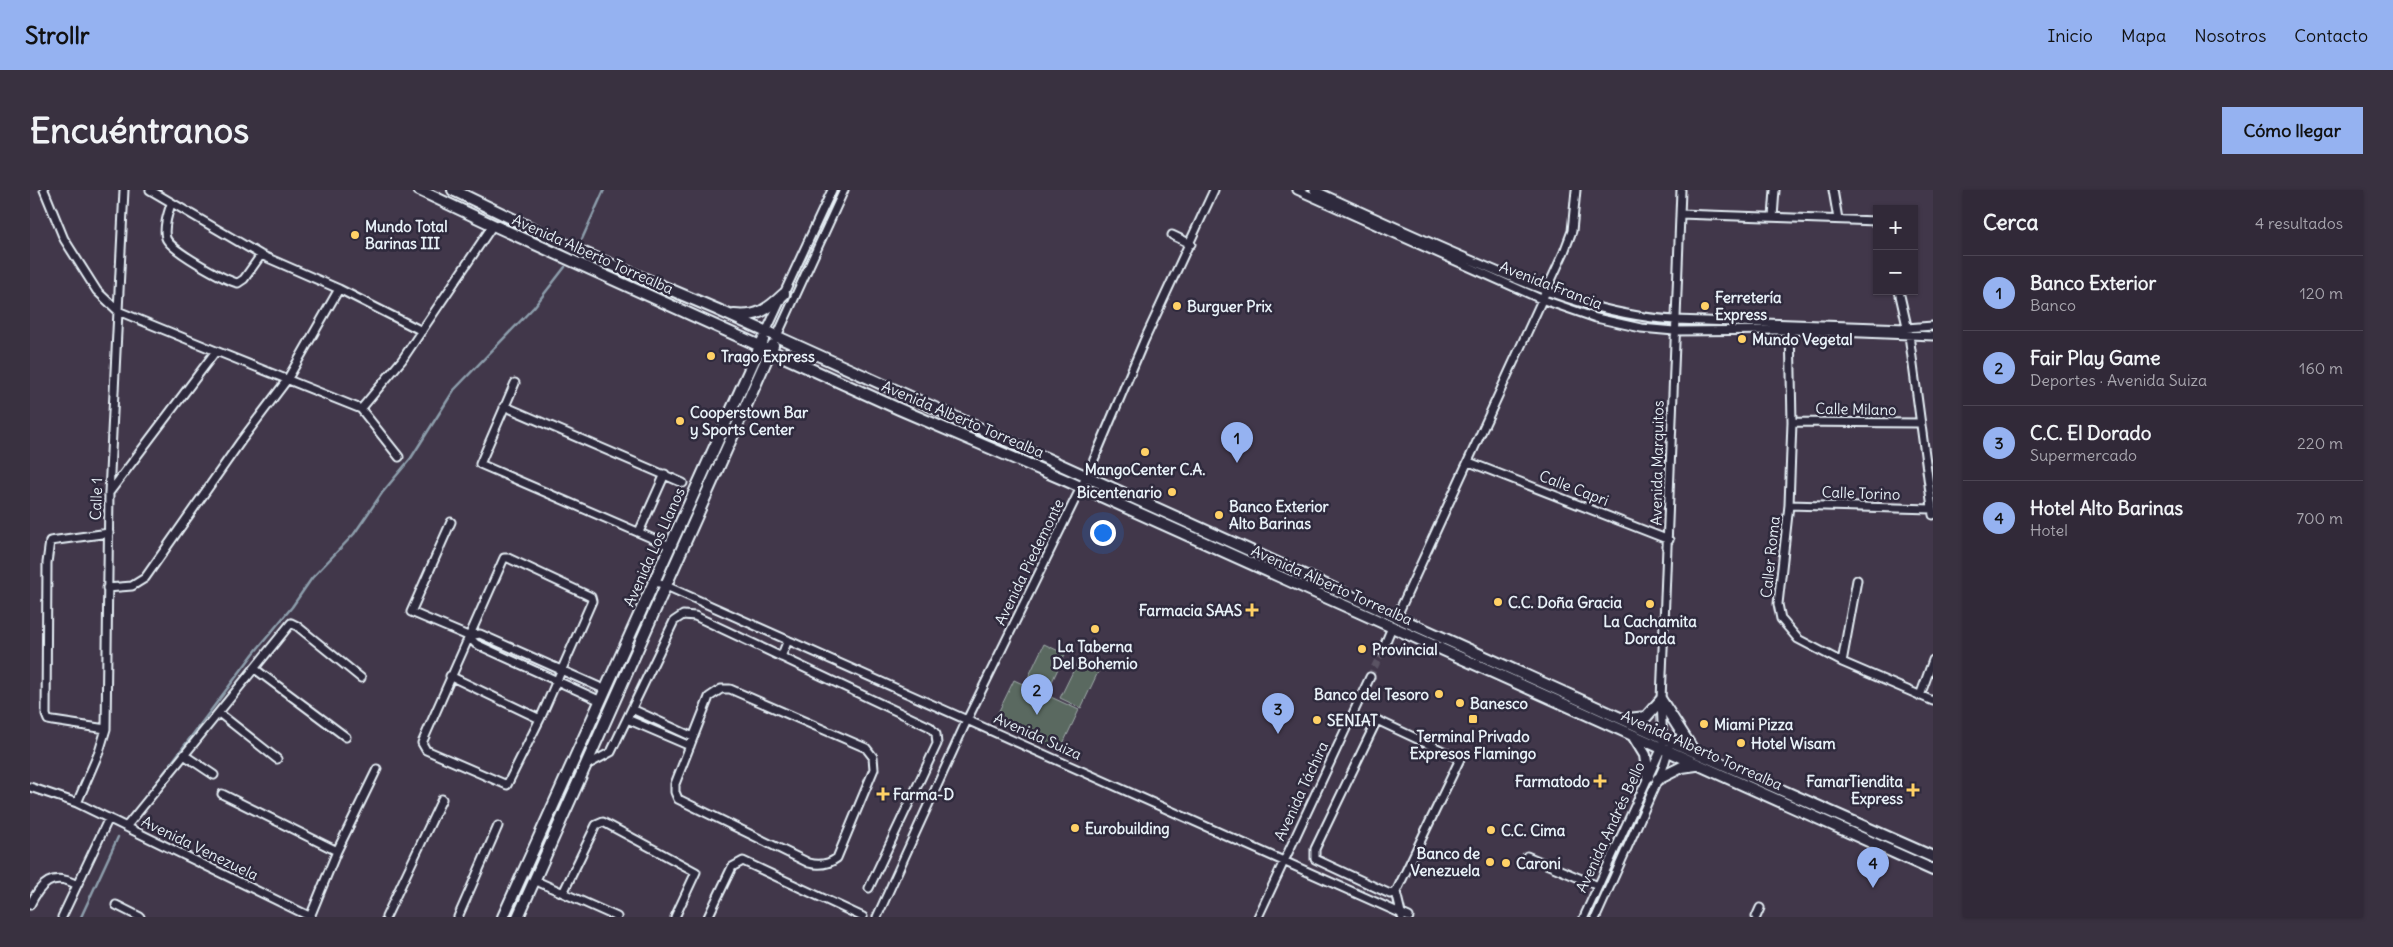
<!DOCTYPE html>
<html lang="es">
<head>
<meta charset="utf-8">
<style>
  :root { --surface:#312938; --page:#393140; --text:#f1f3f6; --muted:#a8a6ae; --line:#4c4553; --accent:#95b2f1 }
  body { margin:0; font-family:Delius,sans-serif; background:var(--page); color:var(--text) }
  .controls { position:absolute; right:15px; top:15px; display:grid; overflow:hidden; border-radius:0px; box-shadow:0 1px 4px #0004 }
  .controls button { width:45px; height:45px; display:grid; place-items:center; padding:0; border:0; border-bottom:1px solid var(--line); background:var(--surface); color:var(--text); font:25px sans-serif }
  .you { position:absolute; left:1072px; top:342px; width:18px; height:18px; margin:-12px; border:4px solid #fff; border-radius:50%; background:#1a73e8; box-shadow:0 0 0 8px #1a73e833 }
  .badge { display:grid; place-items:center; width:32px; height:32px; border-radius:50%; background:var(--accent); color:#111; font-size:16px; font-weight:700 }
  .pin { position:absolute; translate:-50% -41px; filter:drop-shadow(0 1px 2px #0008) }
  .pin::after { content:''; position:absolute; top:26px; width:18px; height:15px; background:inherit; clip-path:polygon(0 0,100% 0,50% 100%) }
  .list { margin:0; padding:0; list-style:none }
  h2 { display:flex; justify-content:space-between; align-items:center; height:65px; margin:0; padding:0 20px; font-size:21px }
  h2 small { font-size:16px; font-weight:400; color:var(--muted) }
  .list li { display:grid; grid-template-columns:32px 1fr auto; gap:15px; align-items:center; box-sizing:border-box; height:75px; padding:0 20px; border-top:1px solid var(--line) }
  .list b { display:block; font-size:19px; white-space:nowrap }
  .list p { margin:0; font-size:16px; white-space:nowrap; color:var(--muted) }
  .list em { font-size:16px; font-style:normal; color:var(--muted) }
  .map { position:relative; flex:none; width:1903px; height:727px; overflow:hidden; border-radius:0px }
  header { display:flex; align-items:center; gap:30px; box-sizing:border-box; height:70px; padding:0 25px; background:var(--accent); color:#111 }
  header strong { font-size:24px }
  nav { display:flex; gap:28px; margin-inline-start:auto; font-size:18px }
  .intro { display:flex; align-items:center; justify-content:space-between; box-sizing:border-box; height:120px; padding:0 30px }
  h1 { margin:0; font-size:35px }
  .button { padding:12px 22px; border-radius:0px; background:var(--accent); color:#111; font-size:18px; font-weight:700 }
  main { display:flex; gap:30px; padding:0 30px }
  aside { flex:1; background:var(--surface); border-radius:0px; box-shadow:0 1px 4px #0004 }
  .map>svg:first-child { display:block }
  .garden { fill:#5a6960; stroke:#a1adac }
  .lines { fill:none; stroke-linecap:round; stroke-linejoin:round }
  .stream { stroke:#8d9eac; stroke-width:2.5 }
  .street-tunnel { stroke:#5a5364; stroke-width:7; stroke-dasharray:7 3.5; stroke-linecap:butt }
  .street-casing { stroke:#e8f1f8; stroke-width:11 }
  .secondary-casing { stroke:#e8f1f8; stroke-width:14 }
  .street { stroke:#2f2a3d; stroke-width:7 }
  .secondary { stroke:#2f2a3d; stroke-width:10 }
  .poi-dot { fill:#ffd166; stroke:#2f2a3d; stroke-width:2 }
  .labels { text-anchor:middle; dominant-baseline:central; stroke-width:5; stroke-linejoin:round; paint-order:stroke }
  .poi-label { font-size:15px; font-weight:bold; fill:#e8f1f8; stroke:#2f2a3d; text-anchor:start }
  .street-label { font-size:15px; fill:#e8f1f8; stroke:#2f2a3d }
</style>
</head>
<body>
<header>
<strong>Strollr</strong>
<nav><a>Inicio</a><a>Mapa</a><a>Nosotros</a><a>Contacto</a></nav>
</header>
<div class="intro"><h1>Encuéntranos</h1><a class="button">Cómo llegar</a></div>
<main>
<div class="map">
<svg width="1903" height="727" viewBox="0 0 1903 727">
  <rect width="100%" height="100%" fill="#41374a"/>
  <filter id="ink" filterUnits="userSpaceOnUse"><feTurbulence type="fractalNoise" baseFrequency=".02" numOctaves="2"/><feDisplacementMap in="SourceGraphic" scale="10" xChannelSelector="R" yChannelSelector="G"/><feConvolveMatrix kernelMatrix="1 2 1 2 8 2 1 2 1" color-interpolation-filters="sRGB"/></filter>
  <g filter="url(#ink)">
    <path class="garden" d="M1014,454L1035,464L1017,502L996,492Z
      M1048,471L1069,480L1051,518L1030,508Z
      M984,490L1049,520L1030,560L965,529Z"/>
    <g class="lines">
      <path class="stream" d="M552,49L574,0
        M109,616L224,463L262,417L282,388L324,344L352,303L381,268L424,200L504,117L535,77
        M51,727L88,647"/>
      <path class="street-tunnel" d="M1340,487L1352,461"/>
      <defs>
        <path id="street" d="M14,0L34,49L67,101L88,121L186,161
          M120,0L231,65L309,99L392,141
          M1267,0L1511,109L1566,128L1611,138L1644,141L1760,140L1903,146
          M1284,0C1339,25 1393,50 1448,73C1512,101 1575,126 1645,130L1876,138L1903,136
          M1803,0L1808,29
          M141,14C138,23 133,38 136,48C140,60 196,91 208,93L214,89L231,65
          M1650,24L1847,31
          M1743,27L1745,0
          M1142,45L1161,54
          M1869,101L1879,145L1903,325
          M1760,137L1762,232L1759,315L1748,414L1751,429L1768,449L1812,472L1903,511
          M736,142L802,0
          M747,146L814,0
          M485,193L450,274L640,356
          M474,216L653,293
          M331,219L372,170L463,35
          M1762,232L1890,233
          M1439,272L1639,350
          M79,303L186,161L331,219L369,267
          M1759,315L1902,319
          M421,332L381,422L438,446L446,454L571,511
          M609,342L635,284
          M474,368H478L557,405L561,407L562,411L510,529L477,595L396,560L392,553Z
          M625,391L1379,727
          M77,398L102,396L115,388L211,251L257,190L309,99
          M1367,426L1534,62L1542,41L1546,0
          M438,446L450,444L576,500
          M1352,461L1362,437
          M751,467L758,450
          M1812,472L1827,390
          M225,479L316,547
          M420,486L510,529
          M691,499H700L836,558L843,567L844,579L807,668C799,674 790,676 779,673L648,609L645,602V594L679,507Z
          M1890,506L1903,470
          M602,519L663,547
          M189,523L247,569
          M597,529L660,556
          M76,539L23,531L18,530L16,525L17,373L20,351L79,343
          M154,565L184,585
          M555,576L581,562L644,431L653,425L665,426L900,537L906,544L907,554L839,698
          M0,597L47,613L281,727
          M192,604L307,661
          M47,613L69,562L76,539L79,303L94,0
          M96,637L261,433L267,436L331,488
          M1497,666L1568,696
          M504,690L587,727
          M1366,702L1360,704L1285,669V659L1347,530L1430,569L1366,702L1372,727
          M533,703L566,635L573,632L666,682L645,727
          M0,715C10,694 23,681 47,695
          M86,715L110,727
          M32,727L79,628
          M280,727L307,661L347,579
          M356,727L412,609
          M428,727L468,636
          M678,727L702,677L713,671L833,727
          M847,727L937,530L1060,279L1114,151L1184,0
          M1228,727L1340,487
          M1554,727L1633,555L1631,510L1651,0
          M1566,727L1633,578L1639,558
          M1726,727L1730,718"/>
        <path id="secondary" d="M389,0L463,35L869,219L1035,290L1903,680
          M423,0L547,60L686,119L1663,561L1903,667
          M704,125C727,128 738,119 754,104
          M1598,529L1616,527L1631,510L1663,560
          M1604,547L1615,565L1618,587
          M1628,589L1652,577L1666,575
          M473,727L733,150
          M488,727L743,155"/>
      </defs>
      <use href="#street" class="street-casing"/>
      <use href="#secondary" class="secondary-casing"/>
      <use href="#street" class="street"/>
      <use href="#secondary" class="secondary"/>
    </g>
  </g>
  <g class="poi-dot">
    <circle cx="325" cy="45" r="5"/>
    <circle cx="1147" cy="116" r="5"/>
    <circle cx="1675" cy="116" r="5"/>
    <circle cx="1712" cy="149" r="5"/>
    <circle cx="681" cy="166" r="5"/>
    <circle cx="650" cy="231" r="5"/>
    <circle cx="1115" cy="262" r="5"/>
    <circle cx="1142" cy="302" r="5"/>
    <circle cx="1189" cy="325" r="5"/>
    <circle cx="1468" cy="412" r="5"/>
    <circle cx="1620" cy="414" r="5"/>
    <path d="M1219.5 412.5h5v5h5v5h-5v5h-5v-5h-5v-5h5z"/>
    <circle cx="1065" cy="439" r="5"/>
    <circle cx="1332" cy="459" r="5"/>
    <circle cx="1409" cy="504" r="5"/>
    <circle cx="1430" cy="513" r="5"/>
    <rect x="1438" y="524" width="10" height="10" rx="2.5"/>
    <circle cx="1287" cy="530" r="5"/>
    <circle cx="1674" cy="534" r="5"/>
    <circle cx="1711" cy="553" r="5"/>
    <path d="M1567.5 583.5h5v5h5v5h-5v5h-5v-5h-5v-5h5z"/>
    <path d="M1880.5 592.5h5v5h5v5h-5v5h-5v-5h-5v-5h5z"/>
    <path d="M850.5 596.5h5v5h5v5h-5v5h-5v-5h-5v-5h5z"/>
    <circle cx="1045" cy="638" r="5"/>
    <circle cx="1461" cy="640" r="5"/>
    <circle cx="1460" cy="672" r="5"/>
    <circle cx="1476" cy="673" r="5"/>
  </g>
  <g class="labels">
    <g class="poi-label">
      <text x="335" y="36">Mundo Total<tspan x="335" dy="17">Barinas III</tspan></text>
      <text x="1685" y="107">Ferretería<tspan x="1685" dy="17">Express</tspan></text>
      <text x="1157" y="116">Burguer Prix</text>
      <text x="1722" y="149">Mundo Vegetal</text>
      <text x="691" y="166">Trago Express</text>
      <text x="660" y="222">Cooperstown Bar<tspan x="660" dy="17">y Sports Center</tspan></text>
      <text x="1115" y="279" text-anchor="middle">MangoCenter C.A.</text>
      <text x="1132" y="302" text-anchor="end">Bicentenario</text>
      <text x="1199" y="316">Banco Exterior<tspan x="1199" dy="17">Alto Barinas</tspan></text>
      <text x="1478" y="412">C.C. Doña Gracia</text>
      <text x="1212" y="420" text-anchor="end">Farmacia SAAS</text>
      <text x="1620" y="431" text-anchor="middle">La Cachamita<tspan x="1620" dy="17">Dorada</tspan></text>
      <text x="1065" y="456" text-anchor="middle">La Taberna<tspan x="1065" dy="17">Del Bohemio</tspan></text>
      <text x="1342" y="459">Provincial</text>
      <text x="1399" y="504" text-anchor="end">Banco del Tesoro</text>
      <text x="1440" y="513">Banesco</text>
      <text x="1297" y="530">SENIAT</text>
      <text x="1684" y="534">Miami Pizza</text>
      <text x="1443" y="546" text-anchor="middle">Terminal Privado<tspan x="1443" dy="17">Expresos Flamingo</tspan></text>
      <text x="1721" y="553">Hotel Wisam</text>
      <text x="1560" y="591" text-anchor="end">Farmatodo</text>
      <text x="1873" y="591" text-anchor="end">FamarTiendita<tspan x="1873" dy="17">Express</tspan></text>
      <text x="863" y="604">Farma-D</text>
      <text x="1055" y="638">Eurobuilding</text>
      <text x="1471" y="640">C.C. Cima</text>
      <text x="1450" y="663" text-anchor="end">Banco de<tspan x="1450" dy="17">Venezuela</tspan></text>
      <text x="1486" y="673">Caroni</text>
    </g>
    <g class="street-label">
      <text transform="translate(563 64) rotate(24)">Avenida Alberto Torrealba</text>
      <text transform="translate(1521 95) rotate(21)">Avenida Francia</text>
      <text transform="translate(1826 219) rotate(1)">Calle Milano</text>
      <text transform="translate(933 229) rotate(23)">Avenida Alberto Torrealba</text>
      <text transform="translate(1627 273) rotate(-89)">Avenida Marquitos</text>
      <text transform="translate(1544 298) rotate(21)">Calle Capri</text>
      <text transform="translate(1831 303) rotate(2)">Calle Torino</text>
      <text transform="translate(66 309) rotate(-88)">Calle 1</text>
      <text transform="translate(624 357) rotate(-66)">Avenida Los Llanos</text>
      <text transform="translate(1740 367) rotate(-84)">Caller Roma</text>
      <text transform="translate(999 372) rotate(-64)">Avenida Piedemonte</text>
      <text transform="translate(1302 395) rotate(24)">Avenida Alberto Torrealba</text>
      <text transform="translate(1008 546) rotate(24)">Avenida Suiza</text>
      <text transform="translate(1672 560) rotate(24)">Avenida Alberto Torrealba</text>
      <text transform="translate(1271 601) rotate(-65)">Avenida Táchira</text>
      <text transform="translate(1580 637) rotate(-65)">Avenida Andrés Bello</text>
      <text transform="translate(170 658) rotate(26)">Avenida Venezuela</text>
    </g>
  </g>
</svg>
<div class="controls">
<button>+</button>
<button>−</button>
</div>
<div class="you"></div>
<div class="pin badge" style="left:1207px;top:273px">1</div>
<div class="pin badge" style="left:1007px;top:525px">2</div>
<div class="pin badge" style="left:1248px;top:544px">3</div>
<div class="pin badge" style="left:1843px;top:698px">4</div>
</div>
<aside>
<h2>Cerca<small>4 resultados</small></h2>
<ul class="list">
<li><span class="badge">1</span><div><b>Banco Exterior</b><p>Banco</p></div><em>120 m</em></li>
<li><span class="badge">2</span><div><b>Fair Play Game</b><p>Deportes · Avenida Suiza</p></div><em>160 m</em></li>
<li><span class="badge">3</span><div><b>C.C. El Dorado</b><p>Supermercado</p></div><em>220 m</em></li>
<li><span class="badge">4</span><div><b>Hotel Alto Barinas</b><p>Hotel</p></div><em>700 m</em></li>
</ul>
</aside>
</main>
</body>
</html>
